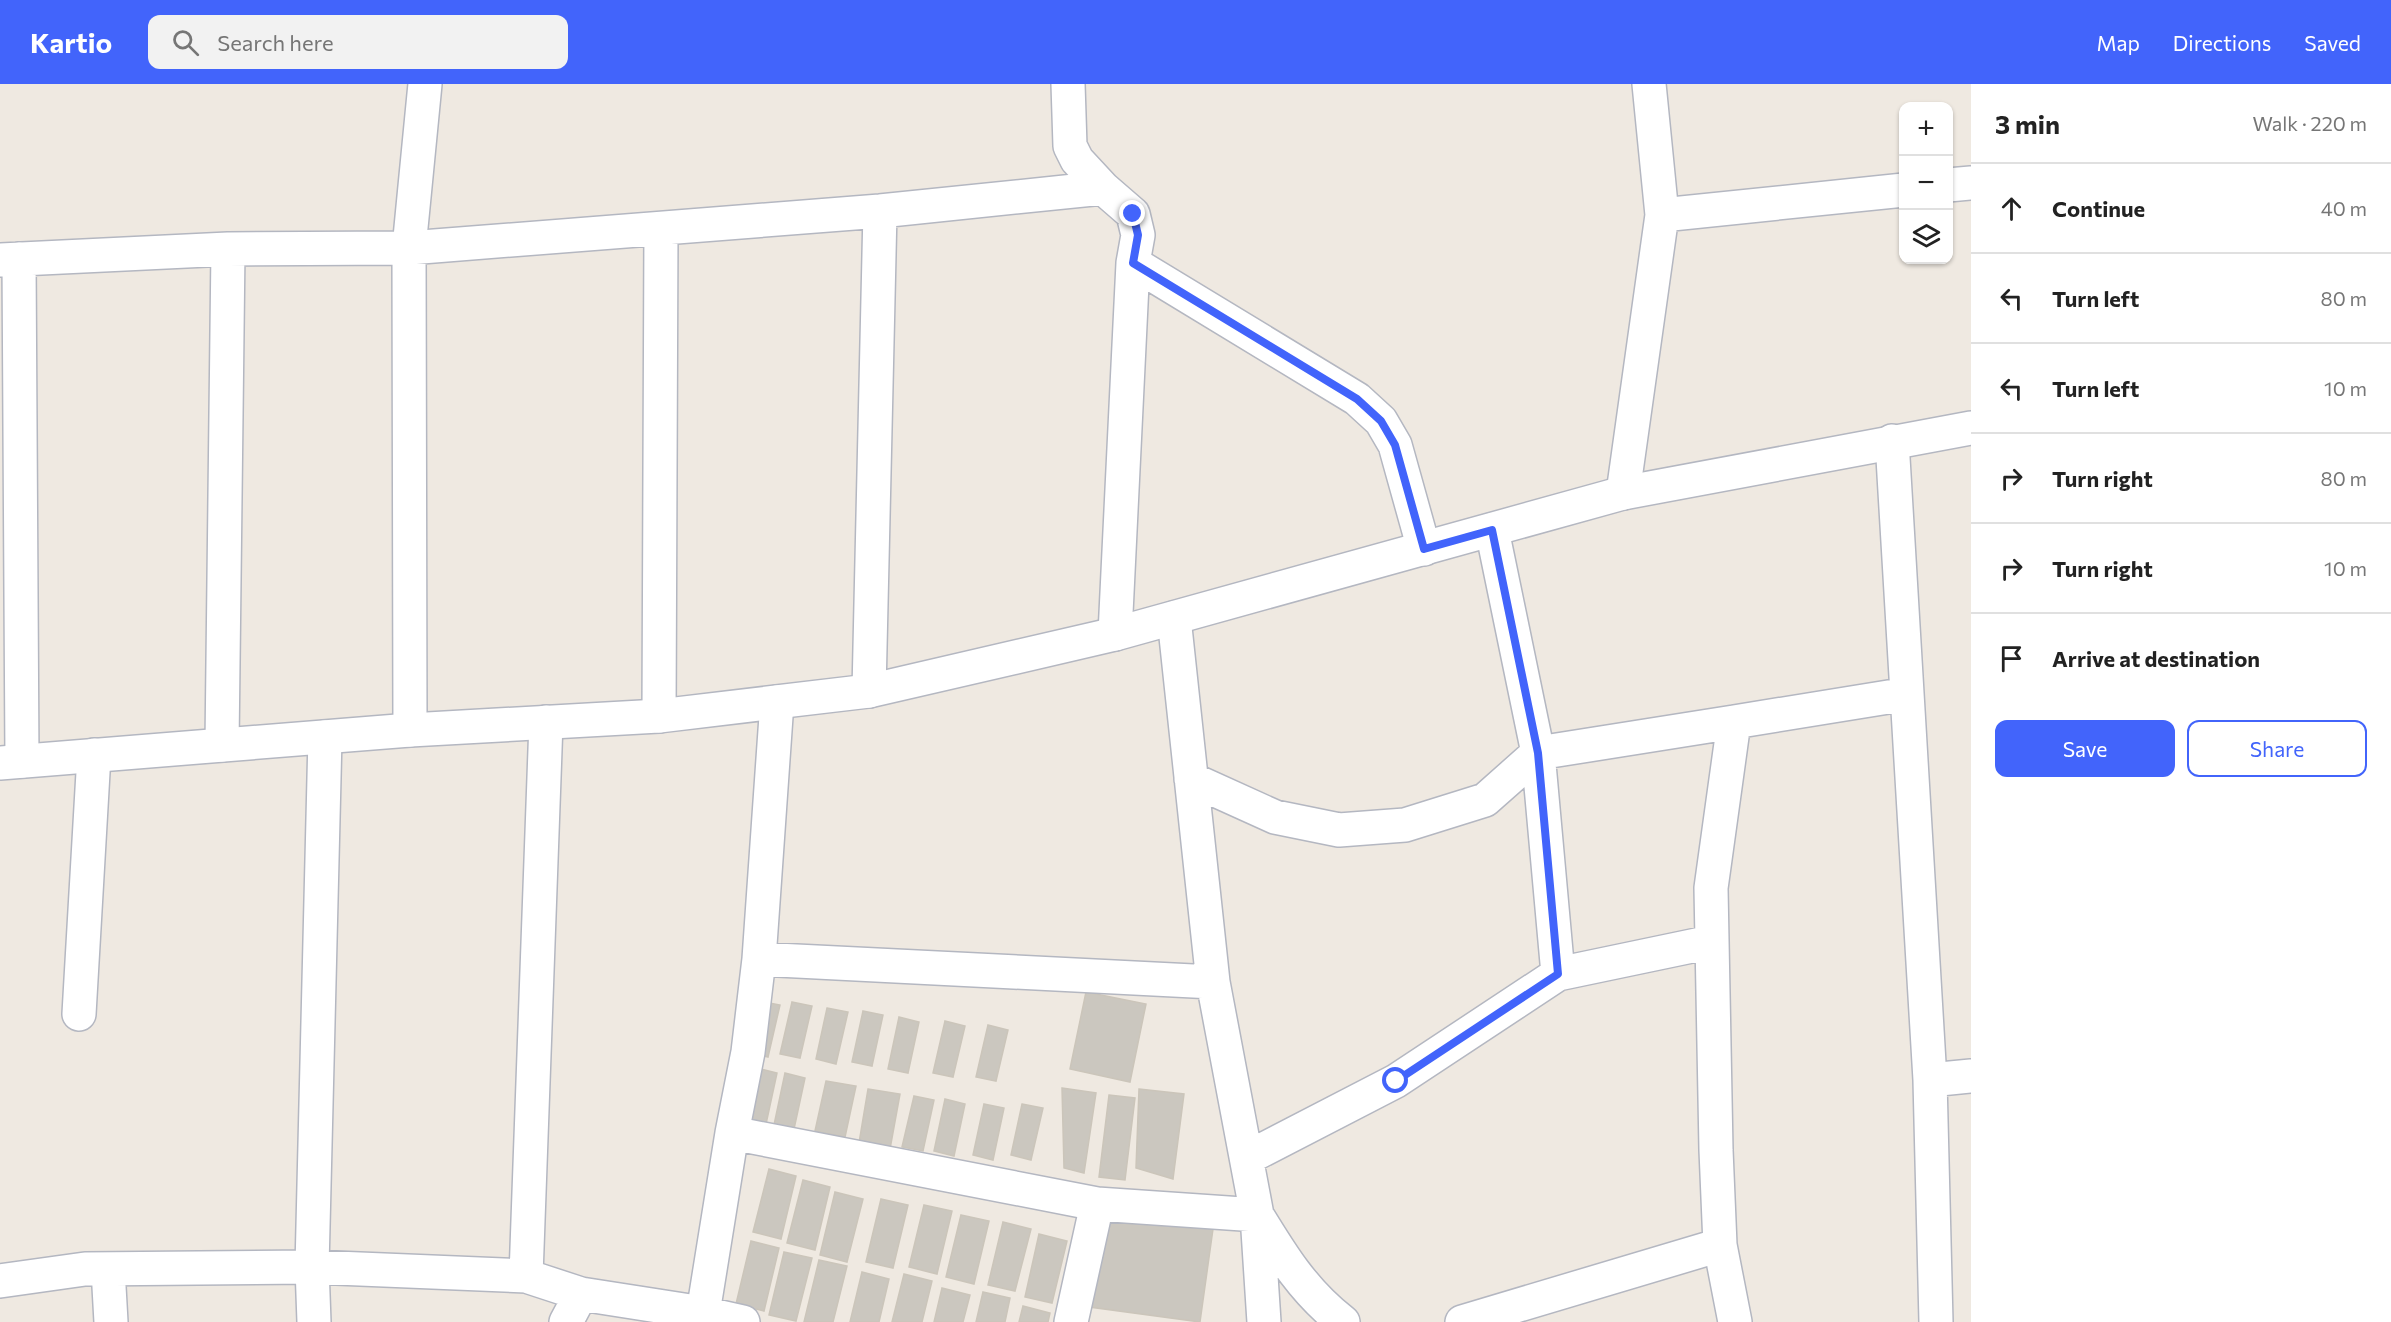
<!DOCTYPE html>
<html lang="en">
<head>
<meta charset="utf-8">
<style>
  :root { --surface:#fff; --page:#f2f2f2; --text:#222; --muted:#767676; --line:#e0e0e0; --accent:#4264fb }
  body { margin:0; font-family:Commissioner,sans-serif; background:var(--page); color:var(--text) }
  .controls { position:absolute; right:18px; top:18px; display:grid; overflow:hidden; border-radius:12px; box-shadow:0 2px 4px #0004 }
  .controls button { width:54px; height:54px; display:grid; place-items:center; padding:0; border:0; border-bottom:2px solid var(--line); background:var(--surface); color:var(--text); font:30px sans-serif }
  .stop { position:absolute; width:18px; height:18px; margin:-14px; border:4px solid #4264fb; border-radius:50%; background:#fff }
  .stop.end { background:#4264fb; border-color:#fff; box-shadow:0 2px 6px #0008 }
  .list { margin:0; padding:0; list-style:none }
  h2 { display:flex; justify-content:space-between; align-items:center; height:78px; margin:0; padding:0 24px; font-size:26px }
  h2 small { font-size:20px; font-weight:400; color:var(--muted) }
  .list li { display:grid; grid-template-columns:39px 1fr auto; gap:18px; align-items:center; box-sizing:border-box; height:90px; padding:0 24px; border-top:2px solid var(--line) }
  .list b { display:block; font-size:22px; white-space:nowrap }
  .list em { font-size:20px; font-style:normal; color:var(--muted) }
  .actions { display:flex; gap:12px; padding:18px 24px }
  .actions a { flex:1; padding:14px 0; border:2px solid var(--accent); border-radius:12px; text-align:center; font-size:21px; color:var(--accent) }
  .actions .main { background:var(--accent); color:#fff }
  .icon { flex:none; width:33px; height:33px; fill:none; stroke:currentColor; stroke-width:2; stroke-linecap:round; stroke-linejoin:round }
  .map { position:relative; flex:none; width:1971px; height:1238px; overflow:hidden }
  header { display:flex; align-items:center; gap:36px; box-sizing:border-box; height:84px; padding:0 30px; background:var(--accent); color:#fff }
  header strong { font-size:28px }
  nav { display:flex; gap:33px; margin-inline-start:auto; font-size:21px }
  .search { width:420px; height:54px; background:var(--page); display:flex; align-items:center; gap:15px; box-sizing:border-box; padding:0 21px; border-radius:12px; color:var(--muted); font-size:22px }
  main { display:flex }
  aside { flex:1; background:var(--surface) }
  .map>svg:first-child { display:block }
  .building { fill:#cbc7bf; stroke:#cbc5ba; stroke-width:1.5 }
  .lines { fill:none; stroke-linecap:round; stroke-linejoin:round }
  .street-casing { stroke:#b4b7c1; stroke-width:36 }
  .secondary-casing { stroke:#b4b7c1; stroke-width:36 }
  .street { stroke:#fff; stroke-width:33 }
  .secondary { stroke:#fff; stroke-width:33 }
  .route { stroke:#4264fb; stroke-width:8 }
</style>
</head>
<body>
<header>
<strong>Kartio</strong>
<div class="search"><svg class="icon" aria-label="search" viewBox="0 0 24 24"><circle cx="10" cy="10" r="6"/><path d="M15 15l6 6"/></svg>Search here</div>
<nav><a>Map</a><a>Directions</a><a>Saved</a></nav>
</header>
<main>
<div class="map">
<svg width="1971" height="1238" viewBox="0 0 1971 1238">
  <rect width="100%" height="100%" fill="#efe9e1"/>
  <path class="building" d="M1086,908L1146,920L1130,998L1070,985Z
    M759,917L780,921L768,973L748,968Z
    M792,918L812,922L800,974L780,970Z
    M827,924L848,928L836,980L816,975Z
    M863,927L883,931L872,982L852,978Z
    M899,933L919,938L908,989L888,985Z
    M945,937L965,942L953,993L933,989Z
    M988,941L1008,946L996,997L976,993Z
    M757,984L777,989L766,1040L746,1036Z
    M785,989L805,994L794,1045L774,1041Z
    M826,997L856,1002L845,1053L815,1047Z
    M1062,1004L1096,1009L1084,1089L1064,1084Z
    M868,1005L900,1010L890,1065L859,1059Z
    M1139,1005L1184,1010L1173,1095L1136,1084Z
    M1109,1011L1135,1014L1125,1096L1099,1093Z
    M914,1012L934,1016L923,1067L902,1063Z
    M945,1015L965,1020L954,1072L934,1067Z
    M984,1020L1004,1024L993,1076L973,1071Z
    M1022,1020L1043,1024L1031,1076L1011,1071Z
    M769,1085L796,1092L781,1155L753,1148Z
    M803,1096L830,1103L815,1166L787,1159Z
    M835,1108L863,1115L847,1178L820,1171Z
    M881,1115L908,1121L893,1184L866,1178Z
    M924,1121L952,1127L937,1190L909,1183Z
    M1096,1128L1213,1145L1200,1238L1082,1222Z
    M961,1131L989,1137L974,1200L946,1193Z
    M1003,1138L1031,1145L1015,1207L988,1201Z
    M1039,1150L1067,1157L1052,1219L1025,1213Z
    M751,1157L779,1164L764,1227L736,1220Z
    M784,1168L812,1174L796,1237L769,1231Z
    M819,1176L847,1182L833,1238H804Z
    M862,1188L889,1195L879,1238H850Z
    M904,1190L932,1197L922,1238H892Z
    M942,1204L970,1211L963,1238H934Z
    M983,1208L1010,1214L1005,1238H976Z
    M1023,1222L1050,1229L1048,1238H1019Z"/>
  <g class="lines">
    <defs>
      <path id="street" d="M1068,0L1070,62L1077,76L1103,104L1133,130L1138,151L1133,179L1115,550
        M1948,101L1971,99
        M1662,131L1904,106
        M19,175L22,677
        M0,176L228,165L409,164L880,127L1103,104
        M1133,179L1357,315L1381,337L1395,361L1424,465
        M1892,357L1930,996L1936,1238
        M1623,409L1662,131L1649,0
        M1492,446L1538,669L1734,638
        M869,607L880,127
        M659,632L661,145
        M410,646L409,164L425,0
        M222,661L228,165
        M1191,695L1275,733L1339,746L1405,741L1485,716L1538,669L1558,890L1711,858
        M759,875L1213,898L1174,534
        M1213,898L1257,1131L1264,1238
        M79,930L94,671
        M1930,996L1971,992
        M732,1049L1097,1120L1257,1131C1282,1172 1304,1208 1343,1238
        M1247,1074L1396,997L1558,890
        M108,1185L111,1238
        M526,1192L581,1210L703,1229L743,1238
        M0,1197L85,1185L312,1183L526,1192L546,638
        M703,1229L732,1049L748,968L759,875L777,618
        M314,1238L312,1183L325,653
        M566,1238L581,1210
        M1071,1238L1097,1120
        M1462,1238L1720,1161
        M1735,1238L1720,1161L1716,1066L1711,804L1734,638L1907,610"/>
      <path id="secondary" d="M0,679L410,646L659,632L869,607L1115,550L1623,409L1971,344"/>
    </defs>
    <use href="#street" class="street-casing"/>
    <use href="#secondary" class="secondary-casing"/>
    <use href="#street" class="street"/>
    <use href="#secondary" class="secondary"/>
  </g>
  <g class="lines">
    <path class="route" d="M1133,130L1138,151L1133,179L1357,315L1381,337L1395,361L1424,465L1492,446L1538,669L1558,890L1396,997"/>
  </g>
</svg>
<div class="controls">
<button>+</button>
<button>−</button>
<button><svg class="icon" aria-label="layers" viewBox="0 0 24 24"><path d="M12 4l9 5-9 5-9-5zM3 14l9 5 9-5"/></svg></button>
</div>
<div class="stop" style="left:1396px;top:997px"></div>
<div class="stop end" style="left:1133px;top:130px"></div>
</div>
<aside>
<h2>3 min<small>Walk · 220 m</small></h2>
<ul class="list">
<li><svg class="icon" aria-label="ahead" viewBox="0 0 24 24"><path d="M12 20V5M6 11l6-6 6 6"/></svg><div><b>Continue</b></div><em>40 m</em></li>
<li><svg class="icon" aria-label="left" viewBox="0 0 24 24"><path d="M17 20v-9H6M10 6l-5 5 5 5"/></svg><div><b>Turn left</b></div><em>80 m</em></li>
<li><svg class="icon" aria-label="left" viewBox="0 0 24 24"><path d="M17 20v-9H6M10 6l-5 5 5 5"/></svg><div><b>Turn left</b></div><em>10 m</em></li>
<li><svg class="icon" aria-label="right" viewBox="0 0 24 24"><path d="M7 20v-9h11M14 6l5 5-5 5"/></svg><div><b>Turn right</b></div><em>80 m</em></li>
<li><svg class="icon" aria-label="right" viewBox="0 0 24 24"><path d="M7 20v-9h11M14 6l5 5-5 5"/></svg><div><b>Turn right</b></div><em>10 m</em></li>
<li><svg class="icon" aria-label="arrive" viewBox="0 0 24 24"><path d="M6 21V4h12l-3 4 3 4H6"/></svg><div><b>Arrive at destination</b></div></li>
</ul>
<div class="actions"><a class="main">Save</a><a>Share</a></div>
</aside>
</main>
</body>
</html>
